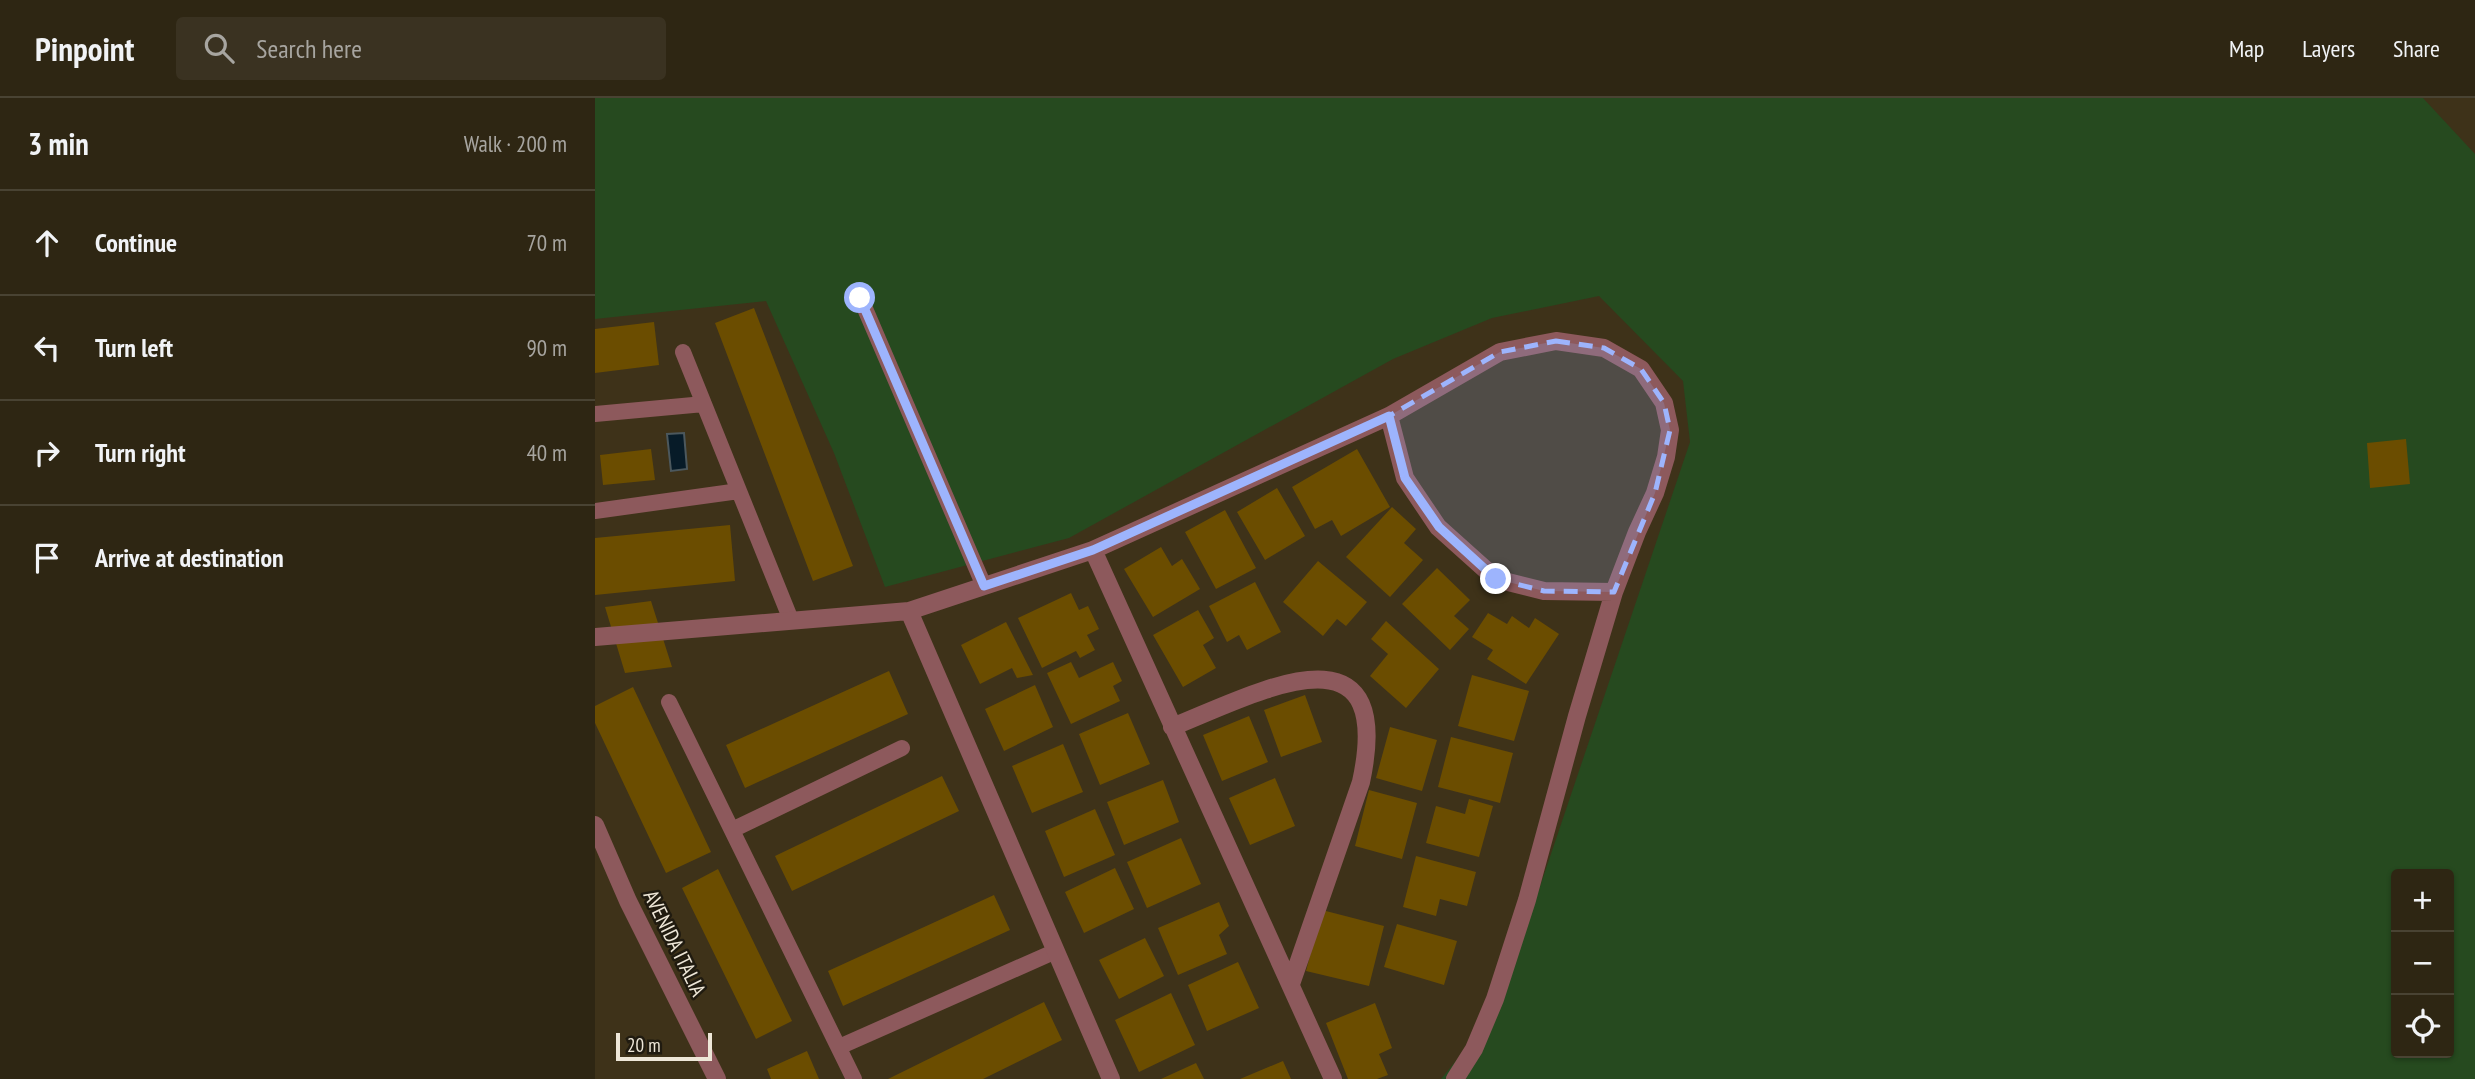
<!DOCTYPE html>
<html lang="en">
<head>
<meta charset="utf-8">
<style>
  :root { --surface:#2e2613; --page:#3a3221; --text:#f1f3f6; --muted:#a7a5a0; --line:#494333 }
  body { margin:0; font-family:"PT Sans Narrow",sans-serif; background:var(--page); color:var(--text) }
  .controls { position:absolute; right:21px; bottom:21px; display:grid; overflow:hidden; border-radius:7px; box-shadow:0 2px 5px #0004 }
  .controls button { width:63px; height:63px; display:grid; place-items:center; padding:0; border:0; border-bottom:2px solid var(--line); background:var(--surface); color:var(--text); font:35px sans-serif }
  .scale { position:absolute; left:21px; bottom:18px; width:96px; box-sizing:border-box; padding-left:7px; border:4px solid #eee7d8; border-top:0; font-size:19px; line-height:24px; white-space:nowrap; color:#eee7d8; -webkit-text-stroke:5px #201b10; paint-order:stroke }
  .stop { position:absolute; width:21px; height:21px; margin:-16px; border:5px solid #9db4fd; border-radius:50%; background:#fff }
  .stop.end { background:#9db4fd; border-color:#fff; box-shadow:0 2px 7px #0008 }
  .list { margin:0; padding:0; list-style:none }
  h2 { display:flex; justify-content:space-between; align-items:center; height:91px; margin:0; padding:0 28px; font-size:30px }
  h2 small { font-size:23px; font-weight:400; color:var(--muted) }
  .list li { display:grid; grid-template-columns:46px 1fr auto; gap:21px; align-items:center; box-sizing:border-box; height:105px; padding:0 28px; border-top:2px solid var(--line) }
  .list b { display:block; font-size:26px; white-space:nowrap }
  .list em { font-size:23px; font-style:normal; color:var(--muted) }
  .icon { flex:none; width:38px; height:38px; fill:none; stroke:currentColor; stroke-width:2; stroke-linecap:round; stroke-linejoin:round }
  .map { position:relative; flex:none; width:1880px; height:981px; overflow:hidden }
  header { display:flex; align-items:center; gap:42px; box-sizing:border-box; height:98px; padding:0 35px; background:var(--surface); border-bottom:2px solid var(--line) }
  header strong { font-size:33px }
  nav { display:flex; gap:38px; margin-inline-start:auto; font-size:24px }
  .search { width:490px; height:63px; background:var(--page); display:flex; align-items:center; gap:18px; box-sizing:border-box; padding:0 24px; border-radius:7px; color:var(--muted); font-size:26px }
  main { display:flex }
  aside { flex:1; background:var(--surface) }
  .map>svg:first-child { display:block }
  .green { fill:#264a1f; fill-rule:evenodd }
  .water { fill:#071b28; stroke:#4c585d; stroke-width:2 }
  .building { fill:#6b4d00 }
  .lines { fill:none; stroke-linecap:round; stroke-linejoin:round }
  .service { stroke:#8d595c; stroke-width:16 }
  .minor { stroke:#8d595c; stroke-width:18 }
  .tertiary { stroke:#8d595c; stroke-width:18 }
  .route { stroke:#9db4fd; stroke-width:9 }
  .marked { fill:#9db4fd; fill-opacity:0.2; stroke:#9db4fd; stroke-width:5; stroke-dasharray:14 9; stroke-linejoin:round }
  .labels { text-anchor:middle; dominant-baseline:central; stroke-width:5; stroke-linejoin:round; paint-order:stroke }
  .street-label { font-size:21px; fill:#eee7d8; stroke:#201b10 }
</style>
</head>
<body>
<header>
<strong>Pinpoint</strong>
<div class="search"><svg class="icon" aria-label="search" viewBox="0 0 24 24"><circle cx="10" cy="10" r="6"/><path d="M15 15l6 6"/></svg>Search here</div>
<nav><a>Map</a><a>Layers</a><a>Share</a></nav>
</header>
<main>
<aside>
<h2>3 min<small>Walk · 200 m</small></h2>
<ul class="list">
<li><svg class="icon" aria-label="ahead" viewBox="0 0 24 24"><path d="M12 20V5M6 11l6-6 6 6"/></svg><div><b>Continue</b></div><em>70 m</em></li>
<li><svg class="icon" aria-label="left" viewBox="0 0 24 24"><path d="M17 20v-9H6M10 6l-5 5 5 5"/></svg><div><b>Turn left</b></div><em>90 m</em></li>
<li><svg class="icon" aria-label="right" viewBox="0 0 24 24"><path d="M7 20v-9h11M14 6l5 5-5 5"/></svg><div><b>Turn right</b></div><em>40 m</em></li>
<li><svg class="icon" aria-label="arrive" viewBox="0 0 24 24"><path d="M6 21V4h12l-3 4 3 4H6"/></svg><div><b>Arrive at destination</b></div></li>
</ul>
</aside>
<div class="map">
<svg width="1880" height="981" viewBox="0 0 1880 981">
  <rect width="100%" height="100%" fill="#3e3219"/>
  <path class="green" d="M0,0H1828L1880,56V981H846L904,910L1095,344L1088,283L1004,198L897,220L798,261L474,440L290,489L239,355L171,203L0,221ZM1801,776H1854V955H1801Z"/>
  <path class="water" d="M89,335L92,371L76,373L72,336Z"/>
  <path class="building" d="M159,210L258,468L218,483L120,225Z
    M59,224L64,267L0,275V231Z
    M1811,341L1815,386L1775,390L1772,345Z
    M56,351L60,382L8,387L5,357Z
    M762,351L795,409L746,438L737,422L720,431L697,389Z
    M682,390L710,438L670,462L642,414Z
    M797,409L821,431L809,445L828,462L795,499L751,459Z
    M630,412L661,470L621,491L590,434Z
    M135,427L140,483L0,497V440Z
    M566,449L577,468L587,461L605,491L558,519L529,471Z
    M723,463L772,504L751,528L742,521L728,538L688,504Z
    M842,470L875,502L859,518L874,531L855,552L807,506Z
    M660,484L686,534L652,552L644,537L632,544L614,508Z
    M476,495L484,512L493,508L504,531L492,537L500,552L485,560L481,553L447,570L423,520Z
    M56,503L77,569L30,575L10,509Z
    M603,512L619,540L608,547L621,570L588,589L558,537Z
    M893,515L912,526L917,518L934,530L940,520L964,536L931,586L892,561L898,552L877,539Z
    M791,523L844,571L811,610L775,578L793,556L776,541Z
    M411,524L438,577L422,580L417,570L385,586L366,547Z
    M476,564L484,580L518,564L527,583L518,588L525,603L476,626L452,575Z
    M294,573L313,616L150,690L131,647Z
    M877,577L934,593L919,643L863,628Z
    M440,587L458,629L409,653L390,611Z
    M38,589L116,754L71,775L0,625V608Z
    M710,597L727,644L686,659L669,612Z
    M533,615L555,666L505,687L484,636Z
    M654,618L673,664L627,683L608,637Z
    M795,629L842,642L827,693L781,680Z
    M856,639L918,655L905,705L843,689Z
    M468,646L488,694L437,715L417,668Z
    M347,678L364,713L197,793L180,758Z
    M680,680L700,728L655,747L634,700Z
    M568,682L584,724L529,747L512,704Z
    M774,692L822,705L807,761L760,748Z
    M874,701L898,708L884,759L831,745L841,708L870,716Z
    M500,711L520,757L469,779L450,733Z
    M586,740L606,786L552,810L532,764Z
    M821,758L881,774L872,808L845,801L841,818L808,809Z
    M520,770L539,811L489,835L470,794Z
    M123,771L197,923L161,941L87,790Z
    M399,797L415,832L248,908L233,873Z
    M624,804L634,828L624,837L632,856L583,877L563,830Z
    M727,812L789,828L774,888L711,873Z
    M802,826L862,843L849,887L789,869Z
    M550,840L569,878L524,901L504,862Z
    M643,864L664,910L612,933L593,887Z
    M576,895L600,947L544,974L520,922Z
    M449,904L467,942L388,981H293Z
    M780,905L797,950L784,956L793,977L782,981H753L731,925Z
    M212,953L224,981H176L172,971Z
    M688,963L696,981H645Z
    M601,965L609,981H566Z"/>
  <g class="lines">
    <path class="service" d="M265,199L389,488
      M88,254L196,522
      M0,316L109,306
      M0,413L144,393
      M74,604L259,981
      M137,732L307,650
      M244,949L461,853"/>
    <path class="minor" d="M794,318L810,380L843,429L901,481L949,493L1019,494
      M498,452L738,981
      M314,513L498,452L794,318L905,254L961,243L1009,250L1046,271L1069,305L1075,332L1071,359L1060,395L1042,434L1019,494L982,618L932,802L900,901L879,951L860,981
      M0,539L314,513L516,981
      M577,629C658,597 802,517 766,684L696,886"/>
    <path class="tertiary" d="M0,727L33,803L122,981"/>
  </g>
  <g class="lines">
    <path class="route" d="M265,200L389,488L498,452L794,318L810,380L844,429L901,481"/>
  </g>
  <path class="marked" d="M961,243L1009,250L1046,271L1069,305L1075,332L1060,395L1019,494L949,493L901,481L843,429L810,380L794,318L905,254Z"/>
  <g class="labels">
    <g class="street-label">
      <text transform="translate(80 845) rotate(64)">AVENIDA ITALIA</text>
    </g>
  </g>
</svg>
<div class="controls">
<button>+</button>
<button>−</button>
<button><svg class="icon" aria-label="locate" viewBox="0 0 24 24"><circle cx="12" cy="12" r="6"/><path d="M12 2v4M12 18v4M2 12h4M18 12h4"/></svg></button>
</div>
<div class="scale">20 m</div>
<div class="stop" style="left:265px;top:200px"></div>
<div class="stop end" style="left:901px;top:481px"></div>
</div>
</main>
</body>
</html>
